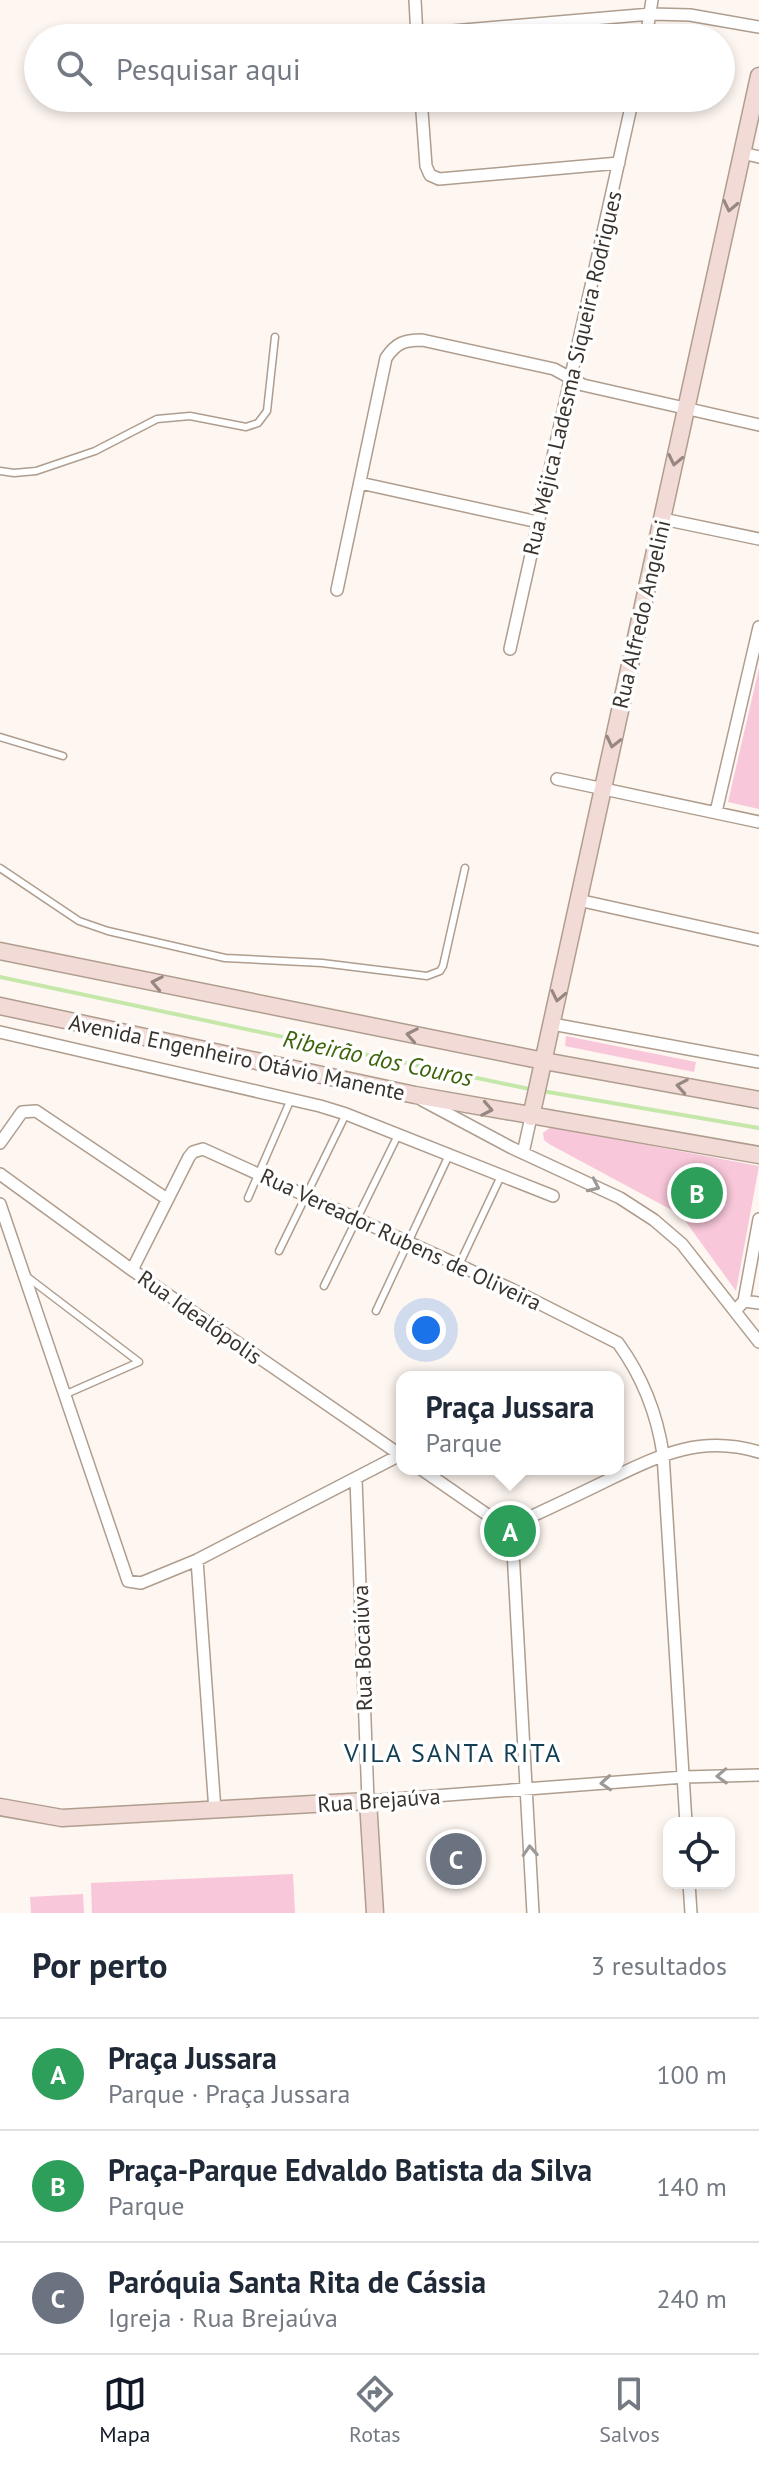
<!DOCTYPE html>
<html lang="pt">
<head>
<meta charset="utf-8">
<style>
  :root { --surface:#fff; --page:#f2f2f3; --text:#1f2937; --muted:#747a83; --line:#e0e1e3; --accent:#111827 }
  body { margin:0; font-family:"PT Sans",sans-serif; background:var(--page); color:var(--text) }
  .controls { position:absolute; right:24px; bottom:24px; display:grid; overflow:hidden; border-radius:16px; box-shadow:0 4px 12px #0003 }
  .controls button { width:72px; height:72px; display:grid; place-items:center; padding:0; border:0; border-bottom:2px solid var(--line); background:var(--surface); color:var(--text); font:40px sans-serif }
  .you { position:absolute; left:426px; top:1330px; width:28px; height:28px; margin:-20px; border:6px solid #fff; border-radius:50%; background:#1a73e8; box-shadow:0 0 0 12px #1a73e833 }
  .badge { display:grid; place-items:center; width:52px; height:52px; border-radius:50%; background:var(--accent); color:#fff; font-size:26px; font-weight:700 }
  .pin { position:absolute; translate:-50% -50%; border:4px solid #fff; box-shadow:0 2px 8px #0006 }
  .popup { position:absolute; left:396px; top:1371px; width:228px; height:104px; box-sizing:border-box; display:grid; place-content:center; border-radius:16px; background:var(--surface); filter:drop-shadow(0 2px 6px #0005); font-size:26px; white-space:nowrap; color:var(--muted) }
  .popup b { font-size:30px; color:var(--text) }
  .popup::after { content:''; position:absolute; left:50%; top:100%; margin-left:-16px; border:16px solid transparent; border-top-color:var(--surface) }
  .list { margin:0; padding:0; list-style:none }
  h2 { display:flex; justify-content:space-between; align-items:center; height:104px; margin:0; padding:0 32px; font-size:34px }
  h2 small { font-size:26px; font-weight:400; color:var(--muted) }
  .list li { display:grid; grid-template-columns:52px 1fr auto; gap:24px; align-items:center; box-sizing:border-box; height:112px; padding:0 32px; border-top:2px solid var(--line) }
  .list b { display:block; font-size:30px; white-space:nowrap }
  .list p { margin:0; font-size:26px; white-space:nowrap; color:var(--muted) }
  .list em { font-size:26px; font-style:normal; color:var(--muted) }
  .icon { flex:none; width:44px; height:44px; fill:none; stroke:currentColor; stroke-width:2; stroke-linecap:round; stroke-linejoin:round }
  .map { position:relative; flex:none; width:759px; height:1913px; overflow:hidden }
  .search { position:absolute; background:var(--surface); box-shadow:0 4px 12px #0003; left:24px; right:24px; top:24px; height:88px; display:flex; align-items:center; gap:20px; box-sizing:border-box; padding:0 28px; border-radius:44px; color:var(--muted); font-size:30px }
  .sheet { height:440px; background:var(--surface) }
  nav { display:flex; justify-content:space-around; align-items:center; box-sizing:border-box; height:112px; border-top:2px solid var(--line); background:var(--surface); font-size:22px; color:var(--muted) }
  nav a { display:grid; justify-items:center; gap:4px }
  nav .on { color:var(--accent) }
  .map>svg:first-child { display:block }
  .green { fill:#f8c7d9 }
  .lines { fill:none; stroke-linecap:round; stroke-linejoin:round }
  .stream { stroke:#c5e8aa; stroke-width:4 }
  .lane-casing { stroke:#af9d8e; stroke-width:9 }
  .street-casing { stroke:#af9d8e; stroke-width:14 }
  .secondary-casing { stroke:#af9d8e; stroke-width:19 }
  .lane { stroke:#fff; stroke-width:6 }
  .street { stroke:#fff; stroke-width:11 }
  .secondary { stroke:#f2dbd7; stroke-width:16 }
  .oneway { stroke:#968782 }
  .oneway2 { stroke:#9c9996 }
  .labels { text-anchor:middle; dominant-baseline:central; stroke-width:7; stroke-linejoin:round; paint-order:stroke }
  .street-label { font-size:22px; fill:#3a332d; stroke:#fff }
  .water-label { font-size:24px; font-style:italic; fill:#3d640b; stroke:#fff }
  .quarter-label { font-size:26px; letter-spacing:2px; fill:#143e54; stroke:#fff }
</style>
</head>
<body>
<div class="map">
<svg width="759" height="1913" viewBox="0 0 759 1913">
  <rect width="100%" height="100%" fill="#fef6f0"/>
  <path class="green" d="M759,668V809L728,802Z
    M566,1036L696,1062L694,1072L565,1046Z
    M551,1127L759,1166L736,1291L681,1215L549,1144L544,1140L543,1133Z
    M293,1874L295,1913H92L91,1883Z
    M83,1894L84,1913H31L30,1897Z"/>
  <g class="lines">
    <path class="stream" d="M0,977L534,1090
      M542,1091L759,1128"/>
    <defs>
      <path id="lane" d="M0,471L14,473L36,471L95,451L157,419L190,416L246,427L258,423L267,411L275,337
        M0,737L63,756
        M0,868L79,921L108,931L225,958L322,963L427,976L440,971L443,966L465,868
        M248,1198L291,1099
        M279,1251L346,1114
        M459,1265L501,1176
        M26,1276L139,1362L64,1395
        M324,1286L398,1135
        M376,1311L449,1155"/>
      <path id="street" d="M415,0L417,37
        M417,34L651,14L690,15L759,27
        M646,38L652,0
        M421,98L426,166L430,175L439,179L619,163
        M742,153L759,157
        M360,483L538,522
        M663,519L759,539
        M337,590L386,358C396,343 404,340 422,340L554,369L583,385L759,425
        M510,649L633,98
        M557,779L759,822
        M716,812L759,627
        M578,900L759,940
        M552,1024L759,1062
        M0,1032L320,1106L346,1114L553,1196
        M422,1100L512,1148L620,1198L654,1220L682,1244L759,1342
        M0,1143L22,1112L36,1111L167,1199
        M523,1153L531,1117
        M0,1174L132,1270L402,1456
        M0,1204L128,1581L141,1583L197,1560L400,1455
        M132,1270L189,1157L193,1152L203,1149L509,1288L618,1343C642,1376 657,1414 663,1454L686,1823
        M744,1301L759,1303
        M735,1311L744,1301L759,1219
        M421,1469L492,1518
        M356,1479L368,1801L684,1777L759,1775
        M489 1530a21 21 0 1 1 42 0a21 21 0 1 1-42 0Z
        M528,1518C556,1505 584,1492 612,1478C662,1454 702,1435 759,1452
        M513,1551L533,1913
        M197,1560L215,1811
        M689,1883L691,1913"/>
      <path id="secondary" d="M0,951L544,1061L759,1100
        M0,1006L415,1095L759,1155
        M531,1117L759,76
        M0,1807L62,1818L368,1801L375,1913"/>
    </defs>
    <use href="#lane" class="lane-casing"/>
    <use href="#street" class="street-casing"/>
    <use href="#secondary" class="secondary-casing"/>
    <use href="#lane" class="lane"/>
    <use href="#street" class="street"/>
    <use href="#secondary" class="secondary"/>
  </g>
  <defs><path id="oneway-chevron" d="M-2-3.5L2.5 0L-2 3.5" fill="none" stroke-width="1.6" stroke-linecap="round" stroke-linejoin="round" transform="scale(2)"/></defs>
  <g class="oneway">
    <use href="#oneway-chevron" transform="translate(730 206) rotate(102)"/>
    <use href="#oneway-chevron" transform="translate(675 460) rotate(102)"/>
    <use href="#oneway-chevron" transform="translate(613 742) rotate(103)"/>
    <use href="#oneway-chevron" transform="translate(157 983) rotate(-169)"/>
    <use href="#oneway-chevron" transform="translate(558 996) rotate(102)"/>
    <use href="#oneway-chevron" transform="translate(412 1035) rotate(-169)"/>
    <use href="#oneway-chevron" transform="translate(682 1086) rotate(-170)"/>
    <use href="#oneway-chevron" transform="translate(487 1109) rotate(11)"/>
  </g>
  <g class="oneway2">
    <use href="#oneway-chevron" transform="translate(594 1186) rotate(25)"/>
    <use href="#oneway-chevron" transform="translate(722 1776) rotate(178)"/>
    <use href="#oneway-chevron" transform="translate(606 1783) rotate(176)"/>
    <use href="#oneway-chevron" transform="translate(530 1851) rotate(-93)"/>
  </g>
  <g class="labels">
    <g class="street-label">
      <text transform="translate(572 373) rotate(-77)">Rua Méjica Ladesma Siqueira Rodrigues</text>
      <text transform="translate(641 614) rotate(-77)">Rua Alfredo Angelini</text>
      <text transform="translate(237 1057) rotate(12)">Avenida Engenheiro Otávio Manente</text>
      <text transform="translate(401 1239) rotate(25)">Rua Vereador Rubens de Oliveira</text>
      <text transform="translate(200 1317) rotate(35)">Rua Idealópolis</text>
      <text transform="translate(362 1648) rotate(-92)">Rua Bocaiúva</text>
      <text transform="translate(379 1800) rotate(-4)">Rua Brejaúva</text>
    </g>
    <g class="water-label">
      <text transform="translate(378 1058) rotate(12)">Ribeirão dos Couros</text>
    </g>
    <g class="quarter-label">
      <text x="453" y="1752">VILA SANTA RITA</text>
    </g>
  </g>
</svg>
<div class="controls">
<button><svg class="icon" aria-label="locate" viewBox="0 0 24 24"><circle cx="12" cy="12" r="6"/><path d="M12 2v4M12 18v4M2 12h4M18 12h4"/></svg></button>
</div>
<div class="you"></div>
<div class="pin badge" style="left:510px;top:1531px;background:#2e9e5b">A</div>
<div class="popup"><b>Praça Jussara</b>Parque</div>
<div class="pin badge" style="left:697px;top:1193px;background:#2e9e5b">B</div>
<div class="pin badge" style="left:456px;top:1859px;background:#6b7280">C</div>
<div class="search"><svg class="icon" aria-label="search" viewBox="0 0 24 24"><circle cx="10" cy="10" r="6"/><path d="M15 15l6 6"/></svg>Pesquisar aqui</div>
</div>
<section class="sheet">
<h2>Por perto<small>3 resultados</small></h2>
<ul class="list">
<li><span class="badge" style="background:#2e9e5b">A</span><div><b>Praça Jussara</b><p>Parque · Praça Jussara</p></div><em>100 m</em></li>
<li><span class="badge" style="background:#2e9e5b">B</span><div><b>Praça-Parque Edvaldo Batista da Silva</b><p>Parque</p></div><em>140 m</em></li>
<li><span class="badge" style="background:#6b7280">C</span><div><b>Paróquia Santa Rita de Cássia</b><p>Igreja · Rua Brejaúva</p></div><em>240 m</em></li>
</ul>
</section>
<nav>
<a class="on"><svg class="icon" aria-label="map" viewBox="0 0 24 24"><path d="M3 6l6-2 6 2 6-2v14l-6 2-6-2-6 2zM9 4v14M15 6v14"/></svg>Mapa</a>
<a><svg class="icon" aria-label="directions" viewBox="0 0 24 24"><path d="M12 3l9 9-9 9-9-9zM9 14v-3h6M13 9l2 2-2 2"/></svg>Rotas</a>
<a><svg class="icon" aria-label="saved" viewBox="0 0 24 24"><path d="M7 4h10v16l-5-4-5 4z"/></svg>Salvos</a>
</nav>
</body>
</html>
